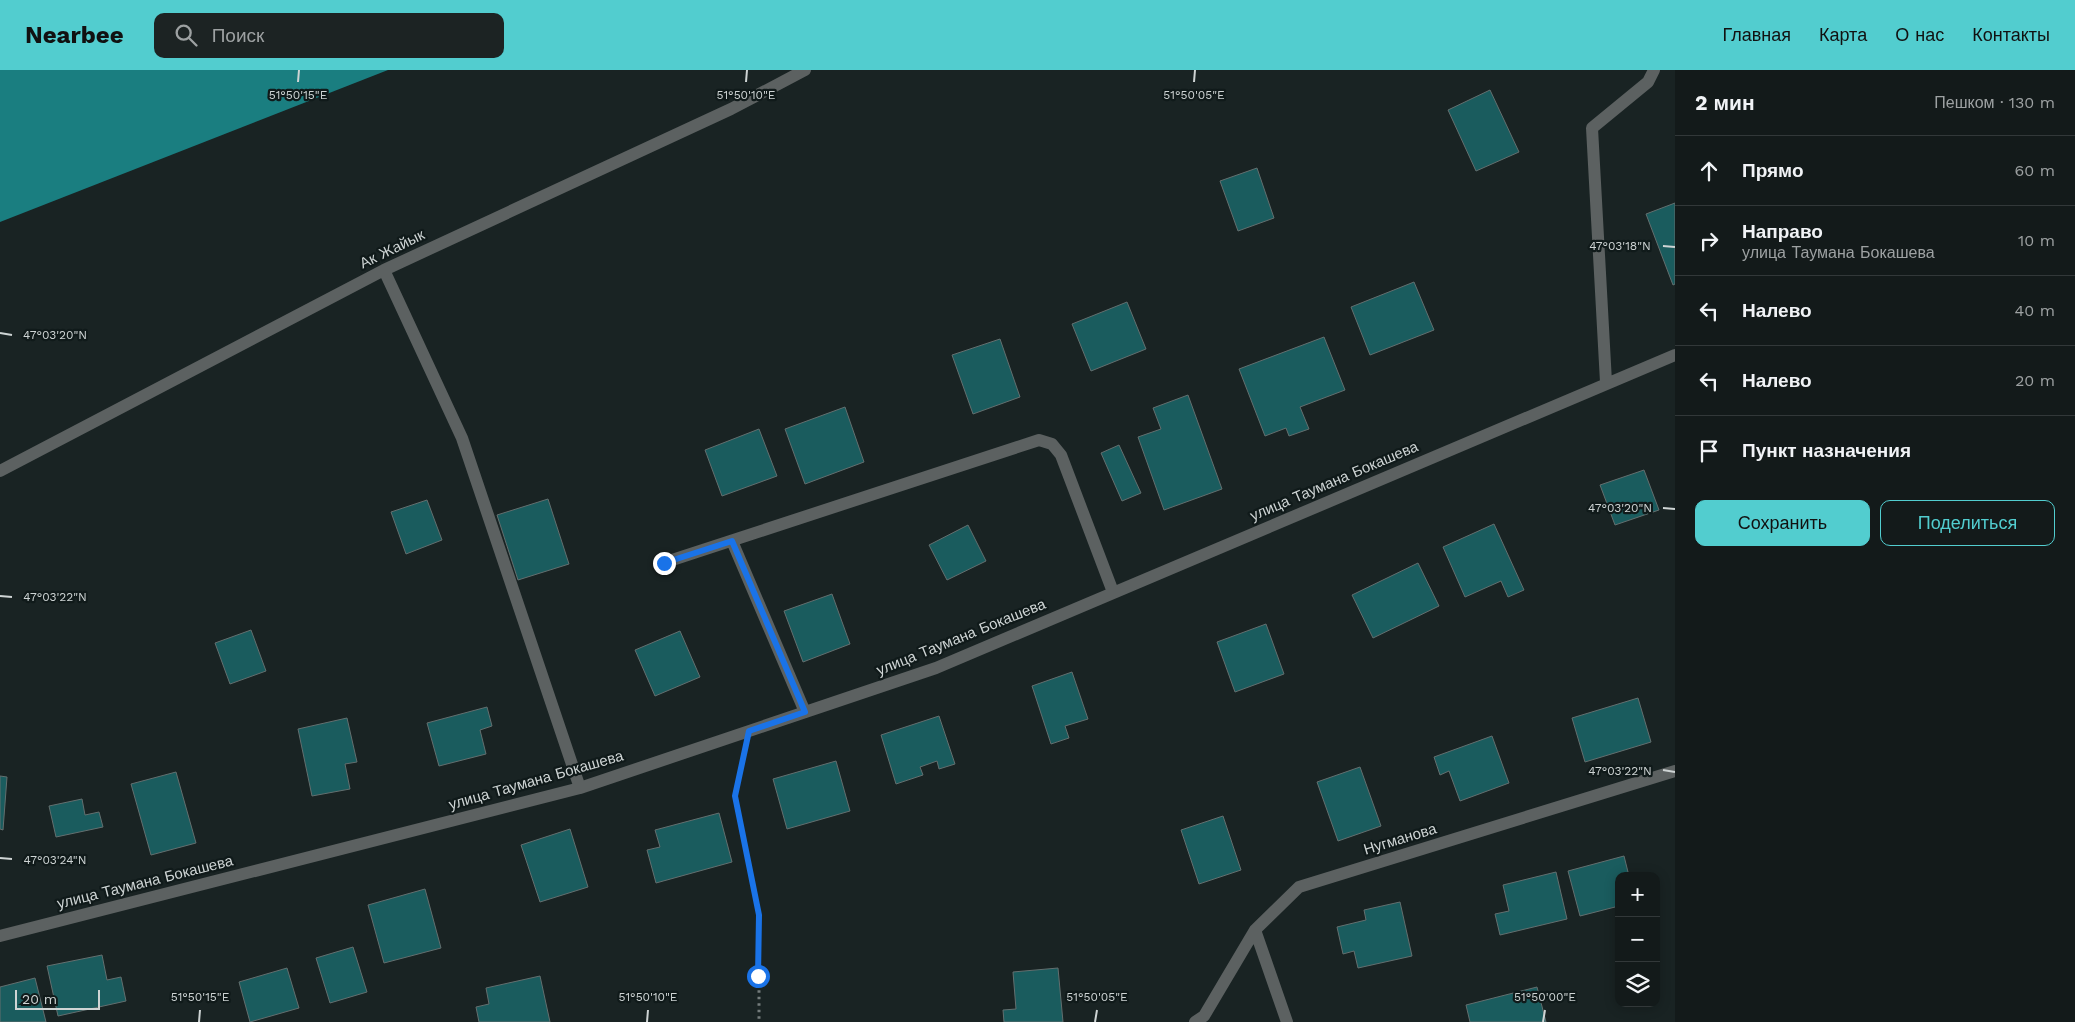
<!DOCTYPE html>
<html lang="ru">
<head>
<meta charset="utf-8">
<style>
  :root { --surface:#131a1a; --page:#1c2323; --text:#f1f3f6; --muted:#9da1a2; --line:#323839; --accent:#52cdcf }
  body { margin:0; font-family:"Work Sans",sans-serif; background:var(--page); color:var(--text) }
  .controls { position:absolute; right:15px; bottom:15px; display:grid; overflow:hidden; border-radius:10px; box-shadow:0 2px 12px #0003 }
  .controls button { width:45px; height:45px; display:grid; place-items:center; padding:0; border:0; border-bottom:1px solid var(--line); background:var(--surface); color:var(--text); font:25px sans-serif }
  .scale { position:absolute; left:15px; bottom:12px; width:85px; box-sizing:border-box; padding-left:5px; border:2px solid #ced4d4; border-top:0; font-size:14px; line-height:18px; white-space:nowrap; color:#ced4d4; -webkit-text-stroke:4px #101a1a; paint-order:stroke }
  .stop { position:absolute; width:15px; height:15px; margin:-11px; border:4px solid #1a73e8; border-radius:50%; background:#fff }
  .stop.end { background:#1a73e8; border-color:#fff; box-shadow:0 1px 5px #0008 }
  .list { margin:0; padding:0; list-style:none }
  h2 { display:flex; justify-content:space-between; align-items:center; height:65px; margin:0; padding:0 20px; font-size:21px }
  h2 small { font-size:16px; font-weight:400; color:var(--muted) }
  .list li { display:grid; grid-template-columns:32px 1fr auto; gap:15px; align-items:center; box-sizing:border-box; height:70px; padding:0 20px; border-top:1px solid var(--line) }
  .list b { display:block; font-size:19px; white-space:nowrap }
  .list p { margin:0; font-size:16px; white-space:nowrap; color:var(--muted) }
  .list em { font-size:16px; font-style:normal; color:var(--muted) }
  .actions { display:flex; gap:10px; padding:15px 20px }
  .actions a { flex:1; padding:11px 0; border:1px solid var(--accent); border-radius:10px; text-align:center; font-size:18px; color:var(--accent) }
  .actions .main { background:var(--accent); color:#111 }
  .icon { flex:none; width:28px; height:28px; fill:none; stroke:currentColor; stroke-width:2; stroke-linecap:round; stroke-linejoin:round }
  .map { position:relative; flex:none; width:1675px; height:952px; overflow:hidden }
  header { display:flex; align-items:center; gap:30px; box-sizing:border-box; height:70px; padding:0 25px; background:var(--accent); color:#111 }
  header strong { font-size:24px }
  nav { display:flex; gap:28px; margin-inline-start:auto; font-size:18px }
  .search { width:350px; height:45px; background:var(--page); display:flex; align-items:center; gap:12px; box-sizing:border-box; padding:0 18px; border-radius:10px; color:var(--muted); font-size:19px }
  main { display:flex }
  aside { flex:1; background:var(--surface) }
  .map>svg:first-child { display:block }
  .water { fill:#1a7e80 }
  .building { fill:#1a5c5e; stroke:#636f6f }
  .lines { fill:none; stroke-linecap:round; stroke-linejoin:round }
  .path { stroke:#747c7c; stroke-width:3; stroke-dasharray:2.5 4; stroke-linecap:butt }
  .minor { stroke:#5c6161; stroke-width:12 }
  .route { stroke:#1a73e8; stroke-width:6 }
  .ticks { fill:none; stroke:#ced4d4; stroke-width:2 }
  .labels { text-anchor:middle; dominant-baseline:central; stroke-width:4.5; stroke-linejoin:round; paint-order:stroke }
  .street-label { font-size:15px; fill:#ced4d4; stroke:#101a1a }
  .ticks-label { font-size:12px; text-anchor:middle; fill:#ced4d4; stroke:#101a1a; stroke-width:4.5; stroke-linejoin:round; paint-order:stroke }
</style>
</head>
<body>
<header>
<strong>Nearbee</strong>
<div class="search"><svg class="icon" aria-label="search" viewBox="0 0 24 24"><circle cx="10" cy="10" r="6"/><path d="M15 15l6 6"/></svg>Поиск</div>
<nav><a>Главная</a><a>Карта</a><a>О нас</a><a>Контакты</a></nav>
</header>
<main>
<div class="map">
<svg width="1675" height="952" viewBox="0 0 1675 952">
  <rect width="100%" height="100%" fill="#192323"/>
  <path class="water" d="M0,0H388L0,152Z"/>
  <path class="building" d="M1490,20L1519,82L1476,101L1448,40Z
    M1257,98L1274,148L1238,161L1220,111Z
    M1675,133V214L1673,215L1646,144Z
    M1414,212L1434,260L1370,285L1351,237Z
    M1127,232L1146,279L1091,301L1072,254Z
    M1324,267L1345,320L1300,337L1309,359L1289,366L1286,358L1265,366L1239,299Z
    M1000,269L1020,327L973,344L952,285Z
    M1188,325L1222,419L1164,440L1138,367L1161,359L1153,338Z
    M845,337L864,392L805,414L785,359Z
    M759,359L777,406L722,426L705,380Z
    M1119,375L1141,423L1122,431L1101,383Z
    M1644,400L1659,440L1615,455L1600,415Z
    M548,429L569,494L518,510L497,445Z
    M427,430L442,470L406,484L391,442Z
    M1494,454L1524,520L1508,527L1501,511L1465,527L1443,477Z
    M968,455L986,491L947,510L929,475Z
    M1418,493L1439,536L1373,568L1352,525Z
    M832,524L850,574L803,592L784,541Z
    M1266,554L1284,604L1235,622L1217,572Z
    M251,560L266,601L230,614L215,573Z
    M680,561L700,607L655,626L635,580Z
    M1072,602L1088,649L1065,656L1069,668L1051,674L1032,616Z
    M1638,628L1651,672L1585,692L1572,648Z
    M487,637L492,656L480,660L486,684L439,696L427,653Z
    M939,646L955,694L939,699L937,691L920,697L923,705L896,714L881,665Z
    M347,648L357,692L345,694L350,719L312,726L298,659Z
    M1492,666L1509,713L1460,731L1449,701L1440,705L1434,687Z
    M836,691L850,741L787,759L773,709Z
    M1360,697L1381,756L1338,771L1317,712Z
    M176,702L196,773L151,785L131,714Z
    M0,706L7,707L3,760L0,759Z
    M82,729L85,745L99,742L103,757L56,767L49,736Z
    M719,743L732,792L656,813L647,780L660,777L655,760Z
    M1223,746L1241,800L1199,814L1181,760Z
    M570,759L588,817L540,832L521,775Z
    M1624,786L1629,806H1619V836L1580,846L1568,801Z
    M1556,802L1567,849L1500,865L1495,844L1509,841L1503,815Z
    M425,819L441,878L384,893L368,835Z
    M1400,832L1412,886L1358,898L1354,881L1343,884L1337,857L1366,850L1364,840Z
    M353,877L367,922L330,933L316,888Z
    M102,885L107,910L121,907L126,931L58,946L47,896Z
    M287,898L299,938L250,952L239,912Z
    M1058,898L1063,952H1004L1003,940L1016,939L1013,902Z
    M540,906L550,952H479L476,937L489,934L486,918Z
    M35,908L46,952H0V917Z
    M1537,917L1546,952H1470L1466,935Z"/>
  <g class="lines">
    <path class="path" d="M744,683L735,726L759,845V952"/>
    <path class="minor" d="M384,200L462,368L580,718
      M1606,312L1592,58L1648,12L1654,0
      M0,401L384,200L731,39L805,0
      M732,471L805,642
      M663,493L1039,370L1052,374L1061,385L1113,522
      M1255,860L1287,952
      M0,866L580,718L936,598L1675,285
      M1195,952L1204,946L1255,860L1299,817L1675,701"/>
  </g>
  <g class="lines">
    <path class="route" d="M664,493L732,471L805,642L749,661L735,726L759,845L758,906"/>
  </g>
  <path class="ticks" d="M298,12L299,0M746,12L747,0M1194,12L1195,0M1663,176L1675,177M0,263L12,265M1663,438L1675,439M0,526L12,527M1663,700L1675,702M0,788L12,789M199,952L200,940M647,952L648,940M1095,952L1097,940M1543,952L1545,940"/>
  <g class="labels">
    <g class="street-label">
      <text transform="translate(392 179) rotate(-26)">Ак Жайык</text>
      <text transform="translate(1334 411) rotate(-23)">улица Таумана Бокашева</text>
      <text transform="translate(961 567) rotate(-22)">улица Таумана Бокашева</text>
      <text transform="translate(536 710) rotate(-16)">улица Таумана Бокашева</text>
      <text transform="translate(1400 769) rotate(-17)">Нугманова</text>
      <text transform="translate(145 812) rotate(-14)">улица Таумана Бокашева</text>
    </g>
  </g>
  <g class="ticks-label">
    <text x="298" y="29">51°50'15"E</text>
    <text x="746" y="29">51°50'10"E</text>
    <text x="1194" y="29">51°50'05"E</text>
    <text x="1620" y="180">47°03'18"N</text>
    <text x="55" y="269">47°03'20"N</text>
    <text x="1620" y="442">47°03'20"N</text>
    <text x="55" y="531">47°03'22"N</text>
    <text x="1620" y="705">47°03'22"N</text>
    <text x="55" y="794">47°03'24"N</text>
    <text x="200" y="931">51°50'15"E</text>
    <text x="648" y="931">51°50'10"E</text>
    <text x="1097" y="931">51°50'05"E</text>
    <text x="1545" y="931">51°50'00"E</text>
  </g>
</svg>
<div class="controls">
<button>+</button>
<button>−</button>
<button><svg class="icon" aria-label="layers" viewBox="0 0 24 24"><path d="M12 4l9 5-9 5-9-5zM3 14l9 5 9-5"/></svg></button>
</div>
<div class="scale">20 m</div>
<div class="stop" style="left:758px;top:906px"></div>
<div class="stop end" style="left:664px;top:493px"></div>
</div>
<aside>
<h2>2 мин<small>Пешком · 130 m</small></h2>
<ul class="list">
<li><svg class="icon" aria-label="ahead" viewBox="0 0 24 24"><path d="M12 20V5M6 11l6-6 6 6"/></svg><div><b>Прямо</b></div><em>60 m</em></li>
<li><svg class="icon" aria-label="right" viewBox="0 0 24 24"><path d="M7 20v-9h11M14 6l5 5-5 5"/></svg><div><b>Направо</b><p>улица Таумана Бокашева</p></div><em>10 m</em></li>
<li><svg class="icon" aria-label="left" viewBox="0 0 24 24"><path d="M17 20v-9H6M10 6l-5 5 5 5"/></svg><div><b>Налево</b></div><em>40 m</em></li>
<li><svg class="icon" aria-label="left" viewBox="0 0 24 24"><path d="M17 20v-9H6M10 6l-5 5 5 5"/></svg><div><b>Налево</b></div><em>20 m</em></li>
<li><svg class="icon" aria-label="arrive" viewBox="0 0 24 24"><path d="M6 21V4h12l-3 4 3 4H6"/></svg><div><b>Пункт назначения</b></div></li>
</ul>
<div class="actions"><a class="main">Сохранить</a><a>Поделиться</a></div>
</aside>
</main>
</body>
</html>
